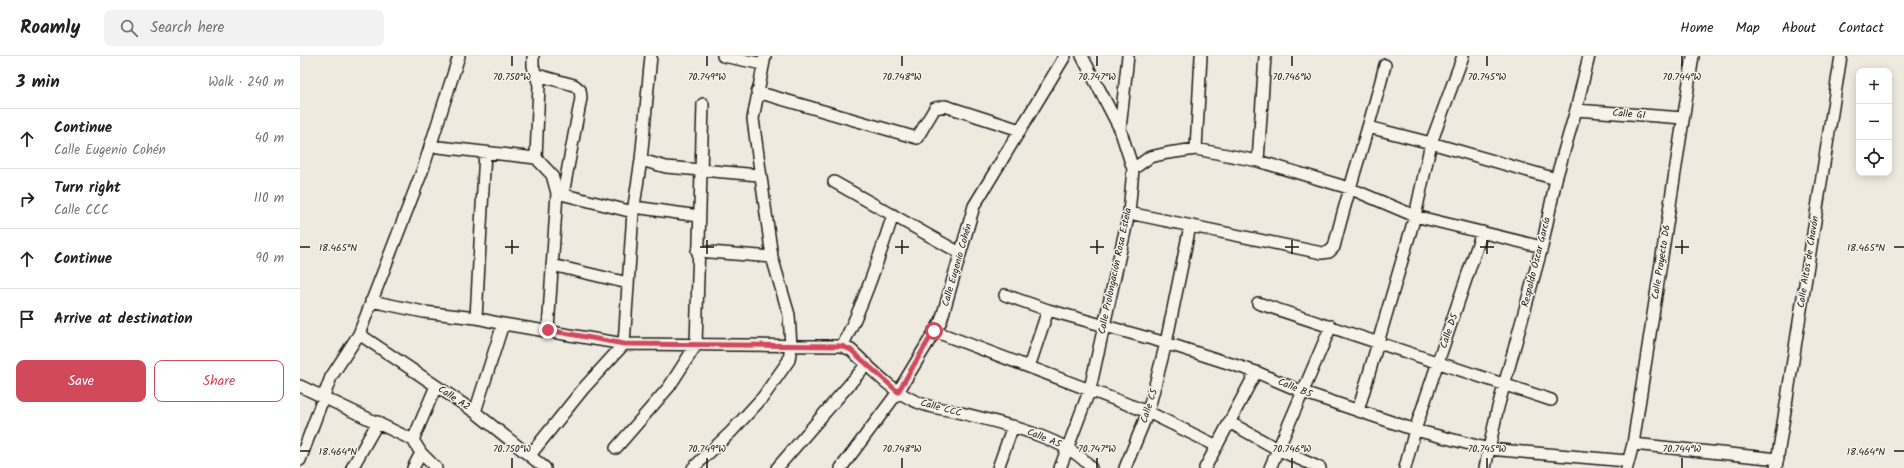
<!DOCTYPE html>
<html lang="en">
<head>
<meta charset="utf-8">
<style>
  :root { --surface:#fff; --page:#f2f2f2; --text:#202124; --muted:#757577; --line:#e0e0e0; --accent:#d1495b }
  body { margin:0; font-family:Kalam,sans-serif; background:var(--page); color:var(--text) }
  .controls { position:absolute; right:12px; top:12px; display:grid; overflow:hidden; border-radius:8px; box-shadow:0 2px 10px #0003 }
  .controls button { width:36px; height:36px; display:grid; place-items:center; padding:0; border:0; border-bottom:1px solid var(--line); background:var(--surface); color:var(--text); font:20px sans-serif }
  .stop { position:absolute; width:12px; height:12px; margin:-9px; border:3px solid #d1495b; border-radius:50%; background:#fff }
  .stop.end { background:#d1495b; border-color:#fff; box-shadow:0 1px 4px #0008 }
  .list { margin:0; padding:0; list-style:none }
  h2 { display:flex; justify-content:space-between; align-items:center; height:52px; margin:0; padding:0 16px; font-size:17px }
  h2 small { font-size:13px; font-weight:400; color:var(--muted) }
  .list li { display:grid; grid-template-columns:26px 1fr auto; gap:12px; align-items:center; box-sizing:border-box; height:60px; padding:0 16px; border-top:1px solid var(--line) }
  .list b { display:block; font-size:15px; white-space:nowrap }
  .list p { margin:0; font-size:13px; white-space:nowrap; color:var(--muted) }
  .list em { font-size:13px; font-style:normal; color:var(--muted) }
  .actions { display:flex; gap:8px; padding:12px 16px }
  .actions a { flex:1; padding:9px 0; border:1px solid var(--accent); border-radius:8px; text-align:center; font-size:14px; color:var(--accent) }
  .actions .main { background:var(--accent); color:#fff }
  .icon { flex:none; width:22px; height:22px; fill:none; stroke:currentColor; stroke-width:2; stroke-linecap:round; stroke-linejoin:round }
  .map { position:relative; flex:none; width:1604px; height:412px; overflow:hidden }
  header { display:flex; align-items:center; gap:24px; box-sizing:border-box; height:56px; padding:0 20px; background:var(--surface); border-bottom:1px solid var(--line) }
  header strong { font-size:19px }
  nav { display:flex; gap:22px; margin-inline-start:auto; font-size:14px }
  .search { width:280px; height:36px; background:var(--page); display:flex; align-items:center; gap:10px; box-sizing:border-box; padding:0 14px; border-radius:8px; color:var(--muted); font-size:15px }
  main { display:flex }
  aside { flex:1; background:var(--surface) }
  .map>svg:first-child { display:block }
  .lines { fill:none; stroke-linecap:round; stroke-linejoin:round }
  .street-casing { stroke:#1c1c1c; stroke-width:14 }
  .street { stroke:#f7f3e8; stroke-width:11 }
  .route { stroke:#d1495b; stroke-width:5 }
  .ticks { fill:none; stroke:#1c1c1c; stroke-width:1.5 }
  .labels { text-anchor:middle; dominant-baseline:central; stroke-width:3; stroke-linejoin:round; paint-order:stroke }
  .street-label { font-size:10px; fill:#1c1c1c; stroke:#f7f3e8 }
  .ticks-label { font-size:10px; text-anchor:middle; fill:#1c1c1c; stroke:#f7f3e8; stroke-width:3; stroke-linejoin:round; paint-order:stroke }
</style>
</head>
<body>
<header>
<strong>Roamly</strong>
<div class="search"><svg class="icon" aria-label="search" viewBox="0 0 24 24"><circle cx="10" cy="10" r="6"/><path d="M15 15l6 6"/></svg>Search here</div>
<nav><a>Home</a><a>Map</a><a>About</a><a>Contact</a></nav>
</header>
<main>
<aside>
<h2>3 min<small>Walk · 240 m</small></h2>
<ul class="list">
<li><svg class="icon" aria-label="ahead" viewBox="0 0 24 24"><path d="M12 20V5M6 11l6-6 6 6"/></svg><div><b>Continue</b><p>Calle Eugenio Cohén</p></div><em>40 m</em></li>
<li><svg class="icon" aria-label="right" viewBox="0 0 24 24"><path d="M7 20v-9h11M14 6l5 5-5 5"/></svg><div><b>Turn right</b><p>Calle CCC</p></div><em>110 m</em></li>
<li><svg class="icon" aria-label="ahead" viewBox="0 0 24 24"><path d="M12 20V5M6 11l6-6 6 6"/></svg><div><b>Continue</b></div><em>90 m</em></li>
<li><svg class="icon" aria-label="arrive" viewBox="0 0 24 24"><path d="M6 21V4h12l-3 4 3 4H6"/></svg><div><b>Arrive at destination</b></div></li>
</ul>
<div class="actions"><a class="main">Save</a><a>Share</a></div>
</aside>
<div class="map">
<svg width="1604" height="412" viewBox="0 0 1604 412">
  <rect width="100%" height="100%" fill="#eeeae0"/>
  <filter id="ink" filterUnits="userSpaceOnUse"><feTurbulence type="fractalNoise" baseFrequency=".025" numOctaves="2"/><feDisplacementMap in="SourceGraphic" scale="8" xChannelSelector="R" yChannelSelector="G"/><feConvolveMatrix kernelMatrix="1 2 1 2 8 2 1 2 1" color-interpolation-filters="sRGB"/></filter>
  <g filter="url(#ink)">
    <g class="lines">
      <defs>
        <path id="street" d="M233,0V10L239,29L236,102
          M423,0L463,8
          M237,19L274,29L280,34L281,42L263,138
          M457,36L617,82L635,52L645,50L720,74
          M1276,54L1383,62
          M1068,71L1131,87L1256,123
          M820,73L828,0
          M130,90L236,102L252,119L257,137L248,274
          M896,93L901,0
          M341,104L366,111L459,119
          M958,105L965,0
          M833,113L850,101L868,97L896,93L958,105L1049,132L1115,160L1242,191
          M534,126L660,197
          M257,137L333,156
          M334,151L399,160
          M829,157L1022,197L1029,196L1034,191C1049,130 1070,70 1085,9
          M397,195L472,201
          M252,209L328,227
          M705,239L748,254L866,287L956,316L1003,336L1115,374L1189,393L1327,405
          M71,245L124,256L176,262L203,268L175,356
          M958,247L1251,344
          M176,262L185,96
          M203,268L324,288L542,290L551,294C572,313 591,335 617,346C628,351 641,353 653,355C689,364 769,381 791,412
          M634,275L848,356L917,390
          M59,278L175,356L245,412
          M542,290C564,248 578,204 593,159
          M729,311L748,254
          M0,330L113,384L121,397L113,412
          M1058,355L1115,160L1131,87L1163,0
          M929,366L979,394L1020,412
          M113,384L136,330
          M1333,388L1478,403
          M316,392L369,331L396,289L403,48
          M121,397L136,412
          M230,399L283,333L324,288L333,156L341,104L351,0
          M0,404L31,321L59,278L123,113L159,0
          M1327,411L1333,388L1393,0
          M52,412L78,366
          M393,412L431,376L463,341L489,304L491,290L489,259L472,201L453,63L465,0
          M477,412L567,308
          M541,412L598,336L641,265L674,150L765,0
          M698,412L713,370
          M760,412L790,333L829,157L833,113L820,73L782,0
          M825,412L848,356L866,287L890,170
          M905,412L956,316
          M970,412L1031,270
          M1105,412L1115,374L1182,176
          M1185,412L1197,355L1242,191L1256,123L1276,54L1289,0
          M1476,412L1541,0"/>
      </defs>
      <use href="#street" class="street-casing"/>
      <use href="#street" class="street"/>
    </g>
  </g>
  <g class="lines" filter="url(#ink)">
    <path class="route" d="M248,274L324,288L542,290L551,294L598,336L634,275"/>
  </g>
  <path class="ticks" d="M212,0V10M407,0V10M602,0V10M797,0V10M992,0V10M1187,0V10M1382,0V10M212,184V198M407,184V198M602,184V198M797,184V198M992,184V198M1187,184V198M1382,184V198M0,191H10M205,191H219M400,191H414M595,191H609M790,191H804M985,191H999M1180,191H1194M1375,191H1389M1594,191H1604M0,395H10M1594,395H1604M212,402V412M407,402V412M602,402V412M797,402V412M992,402V412M1187,402V412M1382,402V412"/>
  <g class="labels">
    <g class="street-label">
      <text transform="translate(1329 58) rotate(4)">Calle G1</text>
      <text transform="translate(1236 206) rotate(-76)">Respaldo Óscar García</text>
      <text transform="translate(1361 206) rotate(-81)">Calle Proyecto D6</text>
      <text transform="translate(1508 206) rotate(-81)">Calle Altos de Chavón</text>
      <text transform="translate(657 209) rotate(-74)">Calle Eugenio Cohén</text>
      <text transform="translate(815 215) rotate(-78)">Calle Prolongación Rosa Estela</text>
      <text transform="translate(1149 275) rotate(-71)">Calle D5</text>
      <text transform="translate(995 332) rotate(22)">Calle B5</text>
      <text transform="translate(154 342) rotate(34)">Calle A2</text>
      <text transform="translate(849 350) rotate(-72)">Calle C5</text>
      <text transform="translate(641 352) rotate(15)">Calle CCC</text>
      <text transform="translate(744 382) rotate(22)">Calle A5</text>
    </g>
  </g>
  <g class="ticks-label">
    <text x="212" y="24">70.750°W</text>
    <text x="407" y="24">70.749°W</text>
    <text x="602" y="24">70.748°W</text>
    <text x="797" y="24">70.747°W</text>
    <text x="992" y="24">70.746°W</text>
    <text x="1187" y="24">70.745°W</text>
    <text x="1382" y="24">70.744°W</text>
    <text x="38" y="195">18.465°N</text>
    <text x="1566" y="195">18.465°N</text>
    <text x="212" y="396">70.750°W</text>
    <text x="407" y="396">70.749°W</text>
    <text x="602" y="396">70.748°W</text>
    <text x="797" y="396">70.747°W</text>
    <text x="992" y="396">70.746°W</text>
    <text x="1187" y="396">70.745°W</text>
    <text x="1382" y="396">70.744°W</text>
    <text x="38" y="399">18.464°N</text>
    <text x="1566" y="399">18.464°N</text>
  </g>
</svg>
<div class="controls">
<button>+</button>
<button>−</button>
<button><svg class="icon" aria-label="locate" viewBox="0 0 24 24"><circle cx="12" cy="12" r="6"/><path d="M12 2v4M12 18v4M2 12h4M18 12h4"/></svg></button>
</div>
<div class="stop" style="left:634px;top:275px"></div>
<div class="stop end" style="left:248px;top:274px"></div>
</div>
</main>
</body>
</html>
